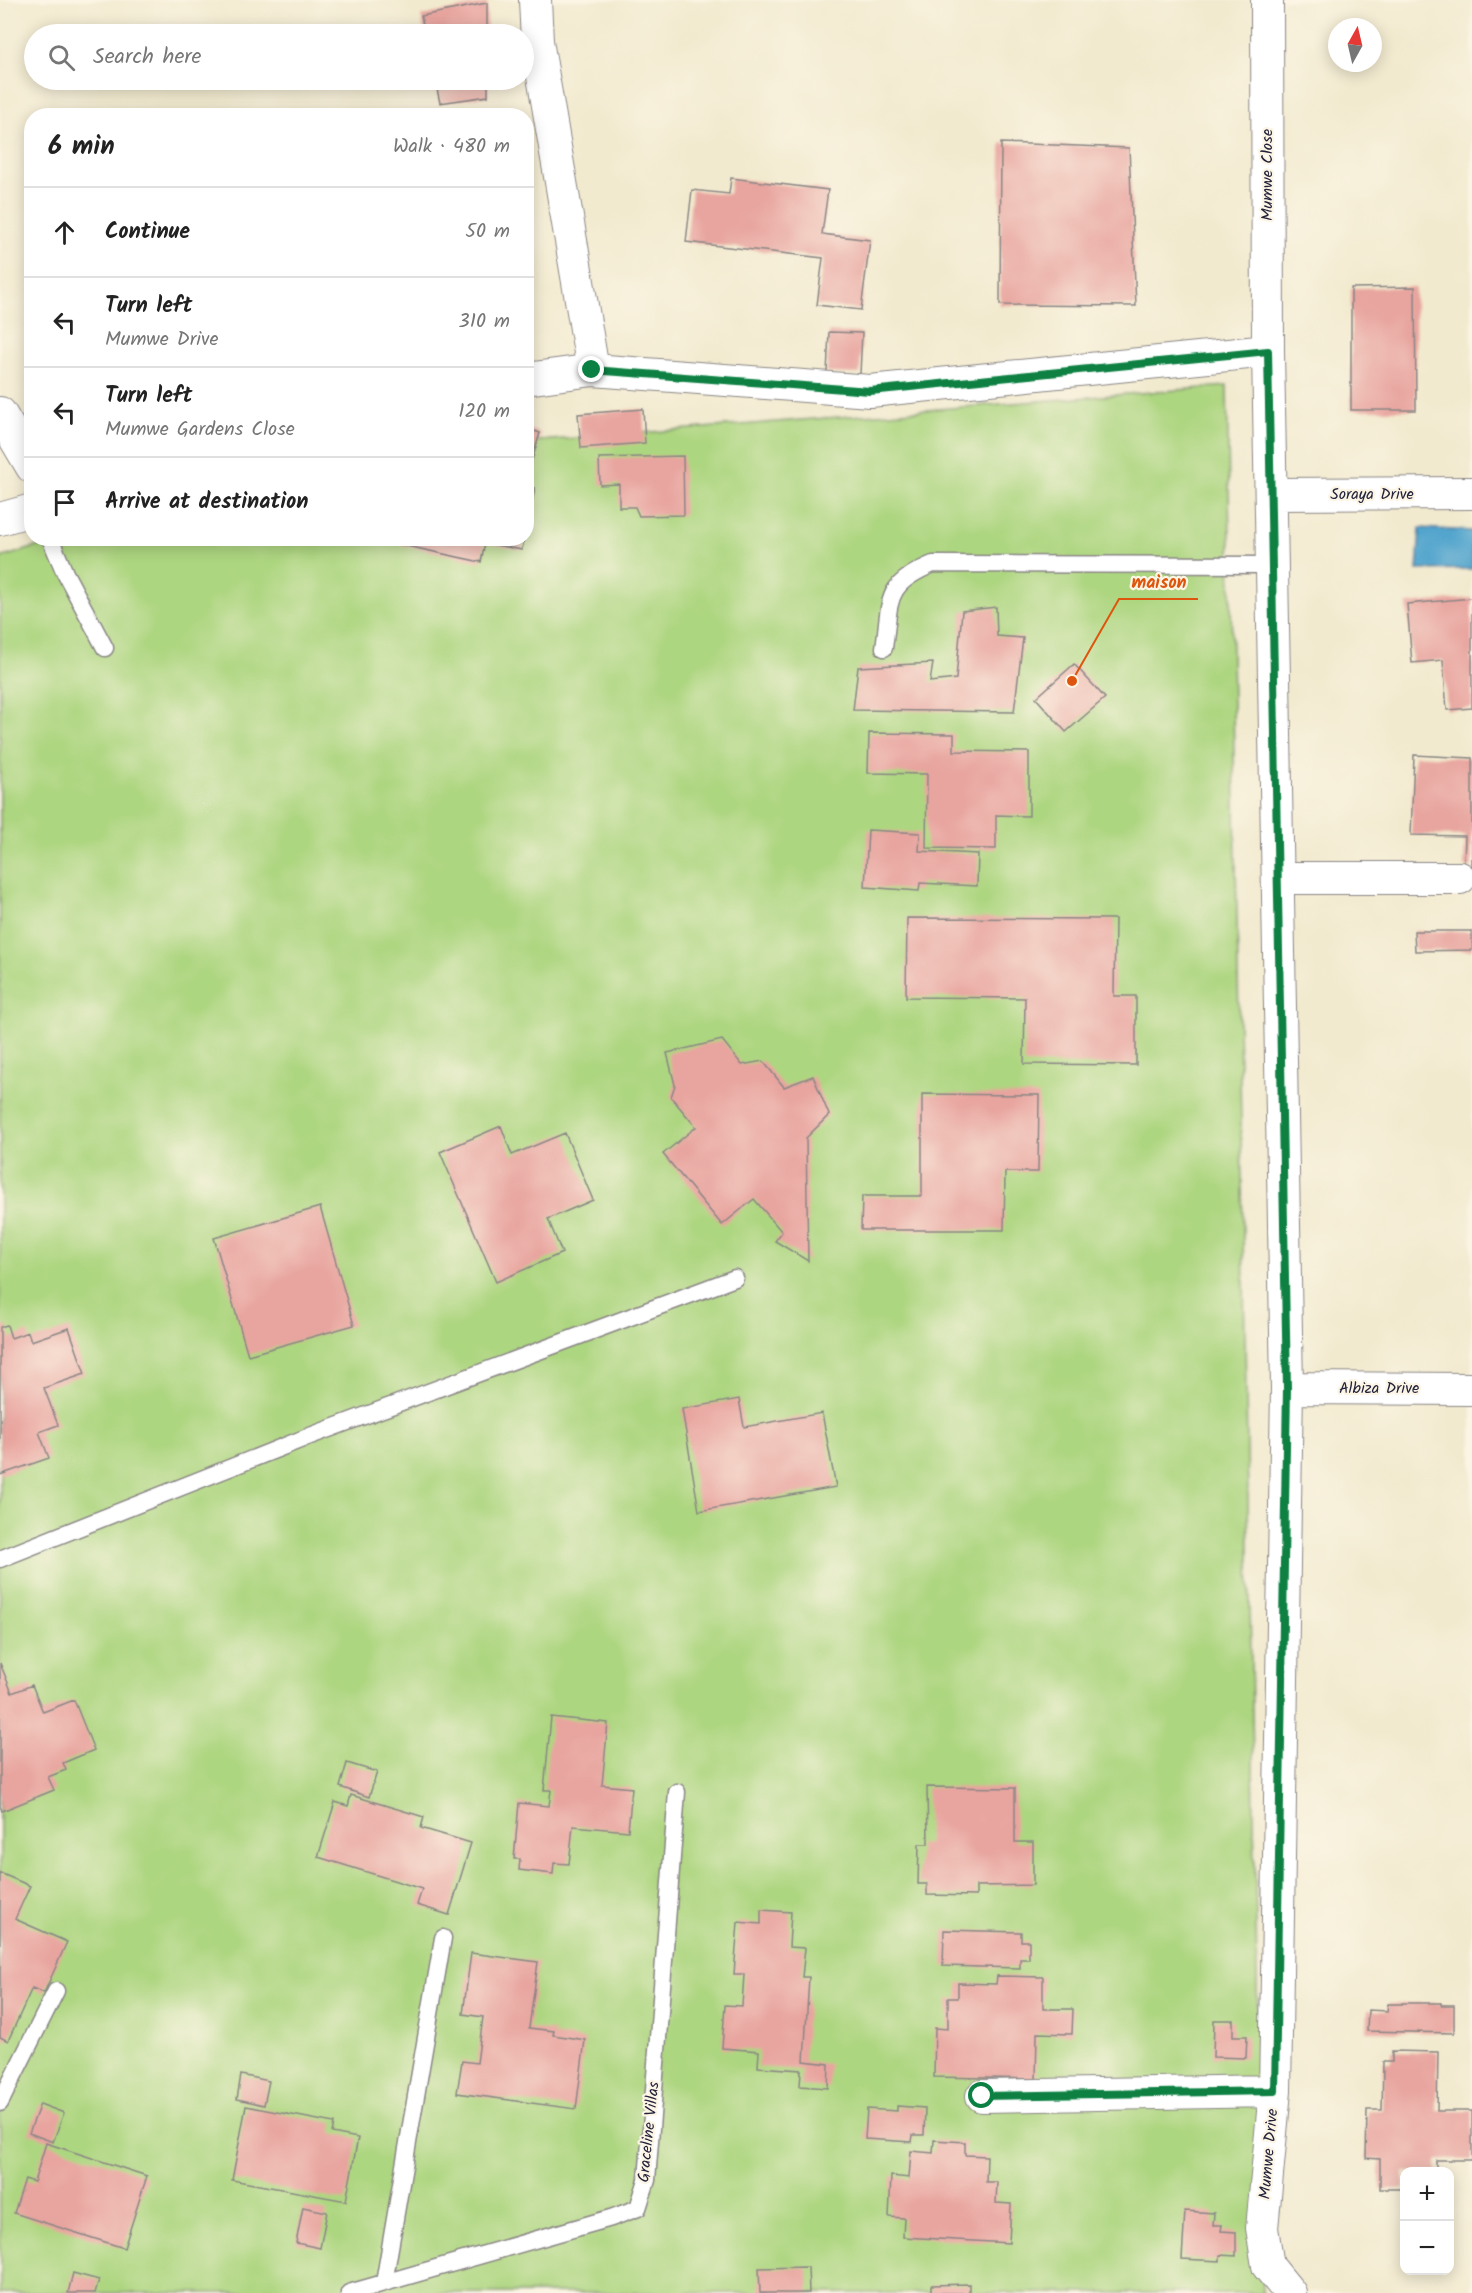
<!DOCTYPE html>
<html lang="en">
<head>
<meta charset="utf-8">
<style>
  :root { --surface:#fff; --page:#f6f6f6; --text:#222; --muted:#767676; --line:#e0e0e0 }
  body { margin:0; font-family:Kalam,sans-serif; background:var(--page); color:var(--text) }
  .controls { position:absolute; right:18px; bottom:18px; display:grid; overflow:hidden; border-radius:12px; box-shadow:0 3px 15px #0003 }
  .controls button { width:54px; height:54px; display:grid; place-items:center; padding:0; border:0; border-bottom:2px solid var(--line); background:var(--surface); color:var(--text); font:30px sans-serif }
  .compass { position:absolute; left:1328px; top:18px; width:54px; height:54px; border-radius:50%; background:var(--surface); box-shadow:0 3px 15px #0003; rotate:8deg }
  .stop { position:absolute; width:18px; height:18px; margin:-14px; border:4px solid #0b8043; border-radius:50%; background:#fff }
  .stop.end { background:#0b8043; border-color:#fff; box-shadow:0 2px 6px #0008 }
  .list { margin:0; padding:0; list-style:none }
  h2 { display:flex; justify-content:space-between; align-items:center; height:78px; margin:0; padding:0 24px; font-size:26px }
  h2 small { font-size:20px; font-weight:400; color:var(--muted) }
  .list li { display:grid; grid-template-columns:39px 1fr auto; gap:18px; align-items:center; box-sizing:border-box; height:90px; padding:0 24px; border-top:2px solid var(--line) }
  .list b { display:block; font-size:22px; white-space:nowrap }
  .list p { margin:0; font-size:20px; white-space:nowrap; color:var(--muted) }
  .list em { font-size:20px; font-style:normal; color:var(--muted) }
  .icon { flex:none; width:33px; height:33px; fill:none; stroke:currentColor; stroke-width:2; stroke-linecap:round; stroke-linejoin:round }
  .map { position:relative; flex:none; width:1472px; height:2293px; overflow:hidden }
  .search { position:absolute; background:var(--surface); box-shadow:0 3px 15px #0003; left:24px; top:24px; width:510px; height:66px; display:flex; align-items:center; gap:15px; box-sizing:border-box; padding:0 21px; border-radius:33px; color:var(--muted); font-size:22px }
  .panel { position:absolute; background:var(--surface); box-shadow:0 3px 15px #0003; left:24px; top:108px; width:510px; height:438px; border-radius:24px }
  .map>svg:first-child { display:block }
  .green { fill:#add680; stroke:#687c5e; stroke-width:1.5 }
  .water { fill:#52a5ce; stroke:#3a6484; stroke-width:1.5 }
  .building { fill:#e8a49f }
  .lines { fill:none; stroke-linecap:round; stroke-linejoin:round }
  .service-casing { stroke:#8a8685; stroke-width:19 }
  .minor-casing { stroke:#8a8685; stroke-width:34 }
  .service { stroke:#fff; stroke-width:16 }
  .minor { stroke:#fff; stroke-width:32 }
  .route { stroke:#0b8043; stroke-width:8 }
  .labels { text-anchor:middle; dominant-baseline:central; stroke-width:4.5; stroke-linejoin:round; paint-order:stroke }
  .street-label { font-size:16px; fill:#22223b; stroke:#fcf5e5 }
  .leader { fill:none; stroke:#de560e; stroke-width:2 }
  .callout-dot { fill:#de560e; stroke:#fcf5e5; stroke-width:2 }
  .callout-label { font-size:18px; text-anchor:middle; font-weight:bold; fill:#de560e; stroke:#fcf5e5; stroke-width:4.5; stroke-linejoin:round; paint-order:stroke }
</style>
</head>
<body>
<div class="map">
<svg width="1472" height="2293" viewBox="0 0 1472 2293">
  <rect width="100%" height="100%" fill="#fcf5e5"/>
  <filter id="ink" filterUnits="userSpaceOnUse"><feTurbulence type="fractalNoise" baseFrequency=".0167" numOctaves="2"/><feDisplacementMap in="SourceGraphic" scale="12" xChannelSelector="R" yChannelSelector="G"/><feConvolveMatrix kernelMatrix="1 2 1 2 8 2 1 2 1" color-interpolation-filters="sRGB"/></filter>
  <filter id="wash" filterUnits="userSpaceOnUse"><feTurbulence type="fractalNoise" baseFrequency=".008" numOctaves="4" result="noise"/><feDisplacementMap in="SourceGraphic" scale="24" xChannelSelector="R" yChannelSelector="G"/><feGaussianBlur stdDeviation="1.35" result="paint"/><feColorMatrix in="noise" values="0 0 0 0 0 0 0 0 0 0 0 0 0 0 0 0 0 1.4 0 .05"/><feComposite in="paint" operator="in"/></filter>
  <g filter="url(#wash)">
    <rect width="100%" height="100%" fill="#f2eacf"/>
    <path class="green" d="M1227,386L1263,2293H0V558L65,538H526L527,442Z"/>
    <path class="water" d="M1420,528L1472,531V569L1417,570Z"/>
    <g id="blocks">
      <path class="building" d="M487,3V34H425L421,16Z
        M435,80H488V96L440,103Z
        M1001,143L1129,148L1136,306L1000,305Z
        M731,178L828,190L822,234L870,240L861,310L817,305L823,258L686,242L692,190L729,194Z
        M1415,287L1416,410H1351V288Z
        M829,332L862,333L860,374L827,373Z
        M643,409L645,443L581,448L578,414Z
        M526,428L540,433L527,477H526Z
        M683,456L684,515L639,516L635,507H619V484L600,485L599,458Z
        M526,487L535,488L528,523H526Z
        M389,538H524L522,550L485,543L481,562L388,542Z
        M1472,598V708L1447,710L1443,660L1412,663L1407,604Z
        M996,607L997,636L1023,638L1014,712L853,710L858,667L933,663L930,682L956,679L962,611Z
        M1074,664L1105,698L1066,732L1036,698Z
        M869,733L954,734V751L1029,752V816L996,815V849L926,848L927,774L868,773Z
        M1414,755L1472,758V867H1464L1465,836L1411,835Z
        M868,830L920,833L919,851L978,854L977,886L920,883L919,891L865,887Z
        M907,918L1115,919L1114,996H1136V1065L1024,1064L1025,998L906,997Z
        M1414,931H1472V950L1415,951Z
        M722,1040L742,1065L763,1061L784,1087L813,1076L829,1115L806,1138L808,1261L775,1241L782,1232L754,1199L722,1225L663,1154L696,1127L671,1097L675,1085L667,1053Z
        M922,1094L1039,1095L1038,1172H1005L1004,1230H861L862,1196H922Z
        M501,1126L512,1155L565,1133L593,1200L548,1219L562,1253L496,1282L440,1152Z
        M320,1207L354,1325L248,1355L214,1238Z
        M7,1325L11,1338L28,1332L31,1341L69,1328L85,1374L44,1388L58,1425L39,1432L49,1458L0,1475V1327Z
        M739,1399L744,1427L822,1413L836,1487L699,1511L682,1409Z
        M0,1663L12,1693L32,1685L43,1712L74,1700L94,1750L63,1763L66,1770L48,1777L54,1790L2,1811L0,1806Z
        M551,1717L608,1723L602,1785L632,1788L628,1831L573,1826L569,1864L554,1863L553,1874L519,1870L520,1859H514L519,1803L549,1806L551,1790H544Z
        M347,1763L377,1772L369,1797L340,1787Z
        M927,1787L1015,1788V1842H1033V1885L976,1886V1896L927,1895V1884H918L919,1844H928Z
        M351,1795L424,1817L421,1828L471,1843L449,1915L417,1905L422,1889L318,1857L335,1802L348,1806Z
        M0,1873L30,1886L15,1919L67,1942L44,1993L32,1988L8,2041L0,2037Z
        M761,1910L791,1912L789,1947L805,1948L802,1977H809L804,2061L829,2064L828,2088L800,2086L801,2070L758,2067L759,2051L722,2048L725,2005L742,2006L744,1974H734L738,1922L761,1924Z
        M944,1930L1021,1932V1941H1029V1959H1020V1968L943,1966Z
        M471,1953L538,1962L529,2028L554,2031L553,2035L585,2040L576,2109L457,2093L462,2061L477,2063L483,2017L463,2014Z
        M997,1976L1043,1977V2009H1073L1072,2034L1037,2033L1036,2079L934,2077L935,2028L948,2029V1998H958V1983L996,1984Z
        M1402,2003H1441V2005H1454V2033L1367,2031L1368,2010L1387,2011L1388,2004H1402Z
        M1214,2020H1233V2036H1247L1246,2058L1213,2057Z
        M1392,2051L1438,2052L1437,2111H1472V2160H1436V2172H1404V2189H1380V2159L1366,2158L1367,2110H1382L1383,2062H1392Z
        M241,2075L269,2081L264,2105L237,2099Z
        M40,2104L64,2113L53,2142L29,2133Z
        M246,2106L334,2123L332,2133L358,2138L346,2201L232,2180Z
        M897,2106L925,2108L924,2135H913L912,2142L865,2139L867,2109L897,2111Z
        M934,2140L965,2142V2155L987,2156L986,2182H997L996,2203L1011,2204L1009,2243L903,2237L904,2218L889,2217L891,2176L909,2178L911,2151L933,2153Z
        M46,2143L147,2176L124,2248L14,2213L25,2179L34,2182Z
        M303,2207L327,2212L320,2248L296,2243Z
        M1185,2211L1214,2213L1213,2225H1222L1221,2231L1236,2232V2256L1220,2255V2261L1182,2259Z
        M808,2267L809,2293H760L759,2268Z
        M73,2273L99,2280L95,2293H68Z
        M969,2284V2293H931V2285Z"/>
    </g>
  </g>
  <g filter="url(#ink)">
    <use href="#blocks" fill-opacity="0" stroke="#8a8685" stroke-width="1.5"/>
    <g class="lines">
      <defs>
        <path id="service" d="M50,538L65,573L105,648
          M884,648C891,600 883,585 933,564L1272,565
          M0,1559L310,1436L735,1278
          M0,2103L56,1991
          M384,2283L443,1938
          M349,2293L611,2218L638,2208L647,2180L677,1792"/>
        <path id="minor" d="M535,0L537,41L593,370
          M1267,0L1268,351L1287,1388L1275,2091L1262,2228L1268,2266L1290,2293
          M526,379L593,370L870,391L1268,351
          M0,413L32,467
          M1271,494L1472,493
          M0,519L32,510
          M1278,878H1460
          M1287,1388L1472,1389
          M982,2096L1275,2091"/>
      </defs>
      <use href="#service" class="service-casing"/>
      <use href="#minor" class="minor-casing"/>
      <use href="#service" class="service"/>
      <use href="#minor" class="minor"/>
    </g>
  </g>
  <g class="lines" filter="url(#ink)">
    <path class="route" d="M592,370L870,391L1268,351L1287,1388L1275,2091L982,2096"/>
  </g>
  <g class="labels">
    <g class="street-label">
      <text transform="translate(1267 175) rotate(-90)">Mumwe Close</text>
      <text x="1372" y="494">Soraya Drive</text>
      <text x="1379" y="1388">Albiza Drive</text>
      <text transform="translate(649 2132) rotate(-84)">Graceline Villas</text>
      <text transform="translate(1269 2154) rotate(-85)">Mumwe Drive</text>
    </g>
  </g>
  <path class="leader" d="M1072 681L1119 599H1198"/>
  <circle class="callout-dot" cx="1072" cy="681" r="6"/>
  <g class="callout-label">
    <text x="1159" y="588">maison</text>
  </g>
</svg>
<div class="controls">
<button>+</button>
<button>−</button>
</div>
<svg class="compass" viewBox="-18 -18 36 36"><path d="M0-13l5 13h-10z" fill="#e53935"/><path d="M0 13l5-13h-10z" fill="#767676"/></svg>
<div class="stop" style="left:982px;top:2096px"></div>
<div class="stop end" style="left:592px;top:370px"></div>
<div class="search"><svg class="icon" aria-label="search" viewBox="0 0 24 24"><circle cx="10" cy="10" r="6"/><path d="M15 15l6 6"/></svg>Search here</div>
<section class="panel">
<h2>6 min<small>Walk · 480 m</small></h2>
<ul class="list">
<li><svg class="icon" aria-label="ahead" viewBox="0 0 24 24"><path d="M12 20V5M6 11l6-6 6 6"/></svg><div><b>Continue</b></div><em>50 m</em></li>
<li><svg class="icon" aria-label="left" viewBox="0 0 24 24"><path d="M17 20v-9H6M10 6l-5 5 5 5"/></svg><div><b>Turn left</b><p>Mumwe Drive</p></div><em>310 m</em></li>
<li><svg class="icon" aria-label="left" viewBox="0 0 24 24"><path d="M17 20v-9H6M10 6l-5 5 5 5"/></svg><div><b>Turn left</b><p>Mumwe Gardens Close</p></div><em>120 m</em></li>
<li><svg class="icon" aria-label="arrive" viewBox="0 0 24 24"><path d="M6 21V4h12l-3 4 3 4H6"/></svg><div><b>Arrive at destination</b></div></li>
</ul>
</section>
</div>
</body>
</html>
